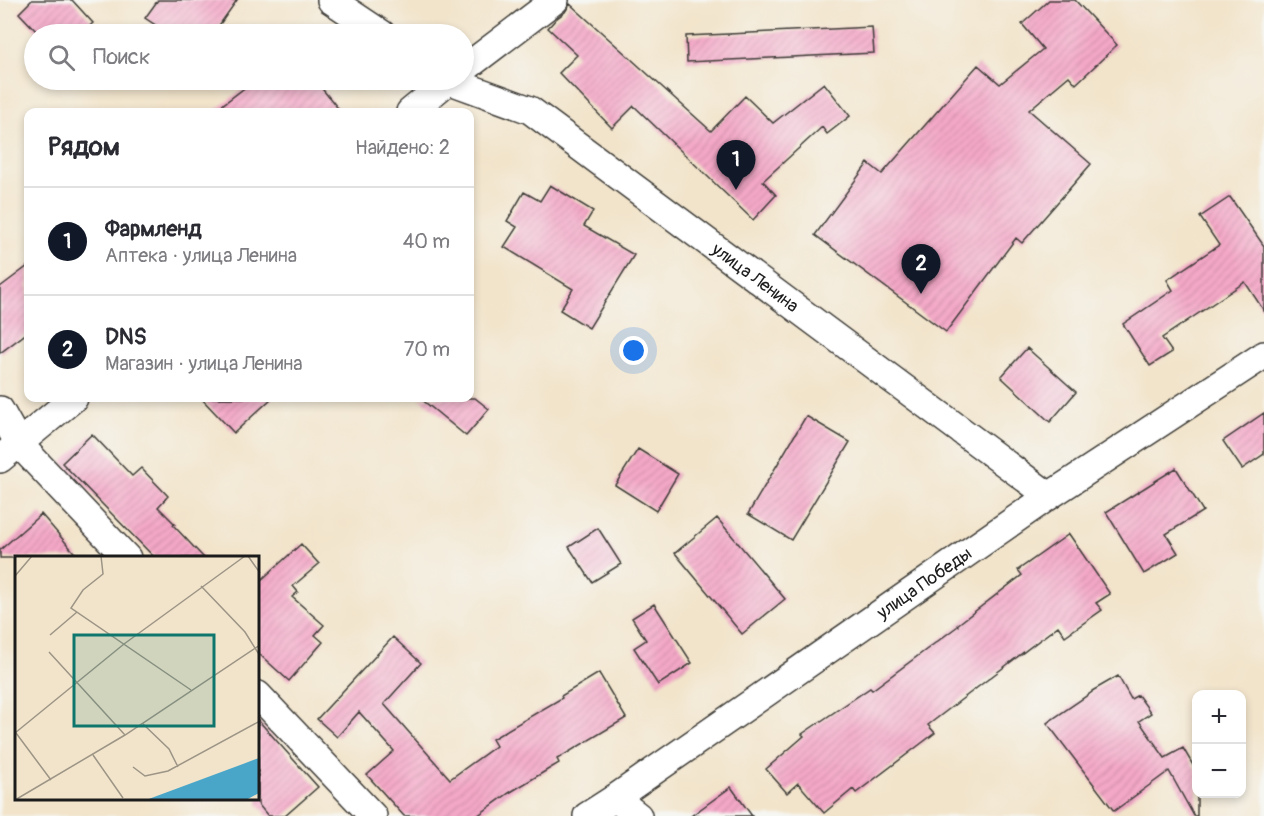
<!DOCTYPE html>
<html lang="ru">
<head>
<meta charset="utf-8">
<style>
  :root { --surface:#fff; --page:#f7f7f7; --text:#2b2b33; --muted:#7c7c81; --line:#e1e1e2; --accent:#111827 }
  body { margin:0; font-family:Pangolin,sans-serif; background:var(--page); color:var(--text) }
  .controls { position:absolute; right:18px; bottom:18px; display:grid; overflow:hidden; border-radius:12px; box-shadow:0 3px 9px #0003 }
  .controls button { width:54px; height:54px; display:grid; place-items:center; padding:0; border:0; border-bottom:2px solid var(--line); background:var(--surface); color:var(--text); font:30px sans-serif }
  .you { position:absolute; left:634px; top:351px; width:21px; height:21px; margin:-15px; border:4px solid #fff; border-radius:50%; background:#1a73e8; box-shadow:0 0 0 9px #1a73e833 }
  .badge { display:grid; place-items:center; width:39px; height:39px; border-radius:50%; background:var(--accent); color:#fff; font-size:20px; font-weight:700 }
  .pin { position:absolute; translate:-50% -50px; filter:drop-shadow(0 2px 3px #0008) }
  .pin::after { content:''; position:absolute; top:32px; width:21px; height:18px; background:inherit; clip-path:polygon(0 0,100% 0,50% 100%) }
  .list { margin:0; padding:0; list-style:none }
  h2 { display:flex; justify-content:space-between; align-items:center; height:78px; margin:0; padding:0 24px; font-size:26px }
  h2 small { font-size:20px; font-weight:400; color:var(--muted) }
  .list li { display:grid; grid-template-columns:39px 1fr auto; gap:18px; align-items:center; box-sizing:border-box; height:108px; padding:0 24px; border-top:2px solid var(--line) }
  .list b { display:block; font-size:22px; white-space:nowrap }
  .list p { margin:0; font-size:20px; white-space:nowrap; color:var(--muted) }
  .list em { font-size:20px; font-style:normal; color:var(--muted) }
  .icon { flex:none; width:33px; height:33px; fill:none; stroke:currentColor; stroke-width:2; stroke-linecap:round; stroke-linejoin:round }
  .map { position:relative; flex:none; width:1264px; height:816px; overflow:hidden }
  .search { position:absolute; background:var(--surface); box-shadow:0 3px 9px #0003; left:24px; top:24px; width:450px; height:66px; display:flex; align-items:center; gap:15px; box-sizing:border-box; padding:0 21px; border-radius:33px; color:var(--muted); font-size:22px }
  .panel { position:absolute; background:var(--surface); box-shadow:0 3px 9px #0003; left:24px; top:108px; width:450px; height:294px; border-radius:12px }
  .map>svg:first-child { display:block }
  .building { fill:url(#building-hatch) }
  .lines { fill:none; stroke-linecap:round; stroke-linejoin:round }
  .street-casing { stroke:#3c3a36; stroke-width:30 }
  .street { stroke:#fff; stroke-width:27 }
  .labels { text-anchor:middle; dominant-baseline:central; stroke-width:4.5; stroke-linejoin:round; paint-order:stroke }
  .street-label { font-size:18px; fill:#1c1c1c; stroke:#f6f6f2 }
  .inset-road { fill:none; stroke:#9c9485; stroke-width:1.5 }
  .view { fill:#0f766e; fill-opacity:0.15; stroke:#0f766e; stroke-width:3 }
  .inset-edge { fill:none; stroke:#1c1c1c; stroke-width:3 }
</style>
</head>
<body>
<div class="map">
<svg width="1264" height="816" viewBox="0 0 1264 816">
  <defs>
    <pattern id="building-hatch" width="6" height="6" patternUnits="userSpaceOnUse" patternTransform="scale(1.5)"><rect width="6" height="6" fill="#f4a8c7"/><path d="M-1 1l2-2M0 6l6-6M5 7l2-2" fill="none" stroke="#d190aa"/></pattern>
  </defs>
  <rect width="100%" height="100%" fill="#f6f6f2"/>
  <filter id="ink" filterUnits="userSpaceOnUse"><feTurbulence type="fractalNoise" baseFrequency=".0167" numOctaves="2"/><feDisplacementMap in="SourceGraphic" scale="12" xChannelSelector="R" yChannelSelector="G"/><feConvolveMatrix kernelMatrix="1 2 1 2 8 2 1 2 1" color-interpolation-filters="sRGB"/></filter>
  <filter id="wash" filterUnits="userSpaceOnUse"><feTurbulence type="fractalNoise" baseFrequency=".008" numOctaves="4" result="noise"/><feDisplacementMap in="SourceGraphic" scale="24" xChannelSelector="R" yChannelSelector="G"/><feGaussianBlur stdDeviation="1.35" result="paint"/><feColorMatrix in="noise" values="0 0 0 0 0 0 0 0 0 0 0 0 0 0 0 0 0 1.4 0 .05"/><feComposite in="paint" operator="in"/></filter>
  <g filter="url(#wash)">
    <rect width="100%" height="100%" fill="#f2e4cb"/>
    <g id="blocks">
      <path class="building" d="M32,0H72L93,23L81,34H39L19,13Z
        M158,0H237L213,34H169L145,18Z
        M1049,0H1075L1117,45L1076,84L1069,76L1029,110L1091,164L1022,243L1016,238L946,332L815,235L868,163L882,174L978,65L1000,84L1043,49L1022,24Z
        M570,4L711,131L745,96L773,123L824,83L850,116L827,134L822,127L763,181L776,195L753,220L634,106L612,128L559,73L577,55L548,28L556,19L565,12Z
        M872,27L874,53L687,62L686,36Z
        M255,80H315L341,112H213Z
        M550,185L593,211L584,226L634,255L589,328L560,310L573,289L504,247L517,227L507,221L524,192L540,201Z
        M1230,197L1264,246V311L1245,282L1162,338L1172,352L1150,366L1123,324L1173,290L1167,280L1219,245L1200,217Z
        M28,266V332L0,353V287Z
        M1027,348L1076,392L1050,422L1001,377Z
        M201,398H272L234,433Z
        M420,398H475L489,409L466,436Z
        M1264,413V454L1242,469L1223,441Z
        M806,416L850,442L791,540L748,514Z
        M92,434L132,476L141,468L168,496L158,507L175,524L173,525L204,558H155L62,463Z
        M638,449L678,474L656,511L615,485Z
        M1176,468L1203,511L1166,534L1178,553L1144,574L1106,512Z
        M41,514L79,558H0V550Z
        M717,518L785,599L742,634L675,553Z
        M598,528L621,564L592,582L569,547Z
        M1069,534L1110,594L1096,603L1102,610L1065,636L1058,626L928,725L935,733L856,793L853,789L824,813L798,783L787,793L766,769L804,736L802,734L870,688L872,690L958,626L957,625L1022,575L1018,570Z
        M301,544L319,564L293,586L298,592L292,597L324,625L315,635L323,642L289,681L258,653V583Z
        M654,604L692,663L658,685L634,648L646,640L632,618Z
        M393,637L421,663L384,704L450,779L496,746L492,739L562,698L561,696L599,673L626,718L557,759L559,763L509,793L477,816H404L367,775L394,751L359,712L337,737L317,719Z
        M1118,676L1131,699L1138,695L1151,713L1139,721L1165,758L1183,748L1197,772V816H1194L1169,771L1114,811L1047,723L1092,692V691Z
        M258,720L318,787L285,816H268L258,804Z
        M731,787L752,816H691Z"/>
    </g>
  </g>
  <g filter="url(#ink)">
    <use href="#blocks" fill-opacity="0" stroke="#3c3a36" stroke-width="1.5"/>
    <g class="lines">
      <defs>
        <g id="street">
          <path d="M331,0L382,34"/>
          <path d="M464,69L555,0"/>
          <path id="s1" d="M448,80L530,110L1049,496"/>
          <path d="M410,112L449,80"/>
          <path d="M0,410L19,444L127,558"/>
          <path d="M0,459L74,398"/>
          <path d="M258,695L373,816"/>
          <path d="M615,798L638,816"/>
          <path id="s2" d="M587,816L615,798L1049,496L1264,355"/>
        </g>
      </defs>
      <use href="#street" class="street-casing"/>
      <use href="#street" class="street"/>
    </g>
  </g>
  <g class="labels">
    <g class="street-label">
      <text stroke="none"><textPath href="#s1" startOffset="368">улица Ленина</textPath></text>
      <text stroke="none"><textPath href="#s2" startOffset="410">улица Победы</textPath></text>
    </g>
  </g>
  <g transform="translate(15 556)">
    <rect width="244" height="244" fill="#f2e4cb"/>
    <path d="M244,202V237L231,244H131Z" fill="#4aa6c9"/>
    <path class="inset-road" d="M86,0L88,18L68,34L56,52L176,134M233,0L245,17M0,20L17,0M186,30L230,76L245,100M35,79L62,56M34,96L110,179M128,168L154,193L163,211M0,177L109,88L230,0M1,177L36,224M78,199L108,242M118,211L130,220L153,215L245,165M0,244L110,179L245,89"/>
    <path class="view" d="M59,79H199V170H59Z"/>
    <rect width="244" height="244" class="inset-edge"/>
  </g>
</svg>
<div class="controls">
<button>+</button>
<button>−</button>
</div>
<div class="you"></div>
<div class="pin badge" style="left:736px;top:190px">1</div>
<div class="pin badge" style="left:921px;top:294px">2</div>
<div class="search"><svg class="icon" aria-label="search" viewBox="0 0 24 24"><circle cx="10" cy="10" r="6"/><path d="M15 15l6 6"/></svg>Поиск</div>
<section class="panel">
<h2>Рядом<small>Найдено: 2</small></h2>
<ul class="list">
<li><span class="badge">1</span><div><b>Фармленд</b><p>Аптека · улица Ленина</p></div><em>40 m</em></li>
<li><span class="badge">2</span><div><b>DNS</b><p>Магазин · улица Ленина</p></div><em>70 m</em></li>
</ul>
</section>
</div>
</body>
</html>
